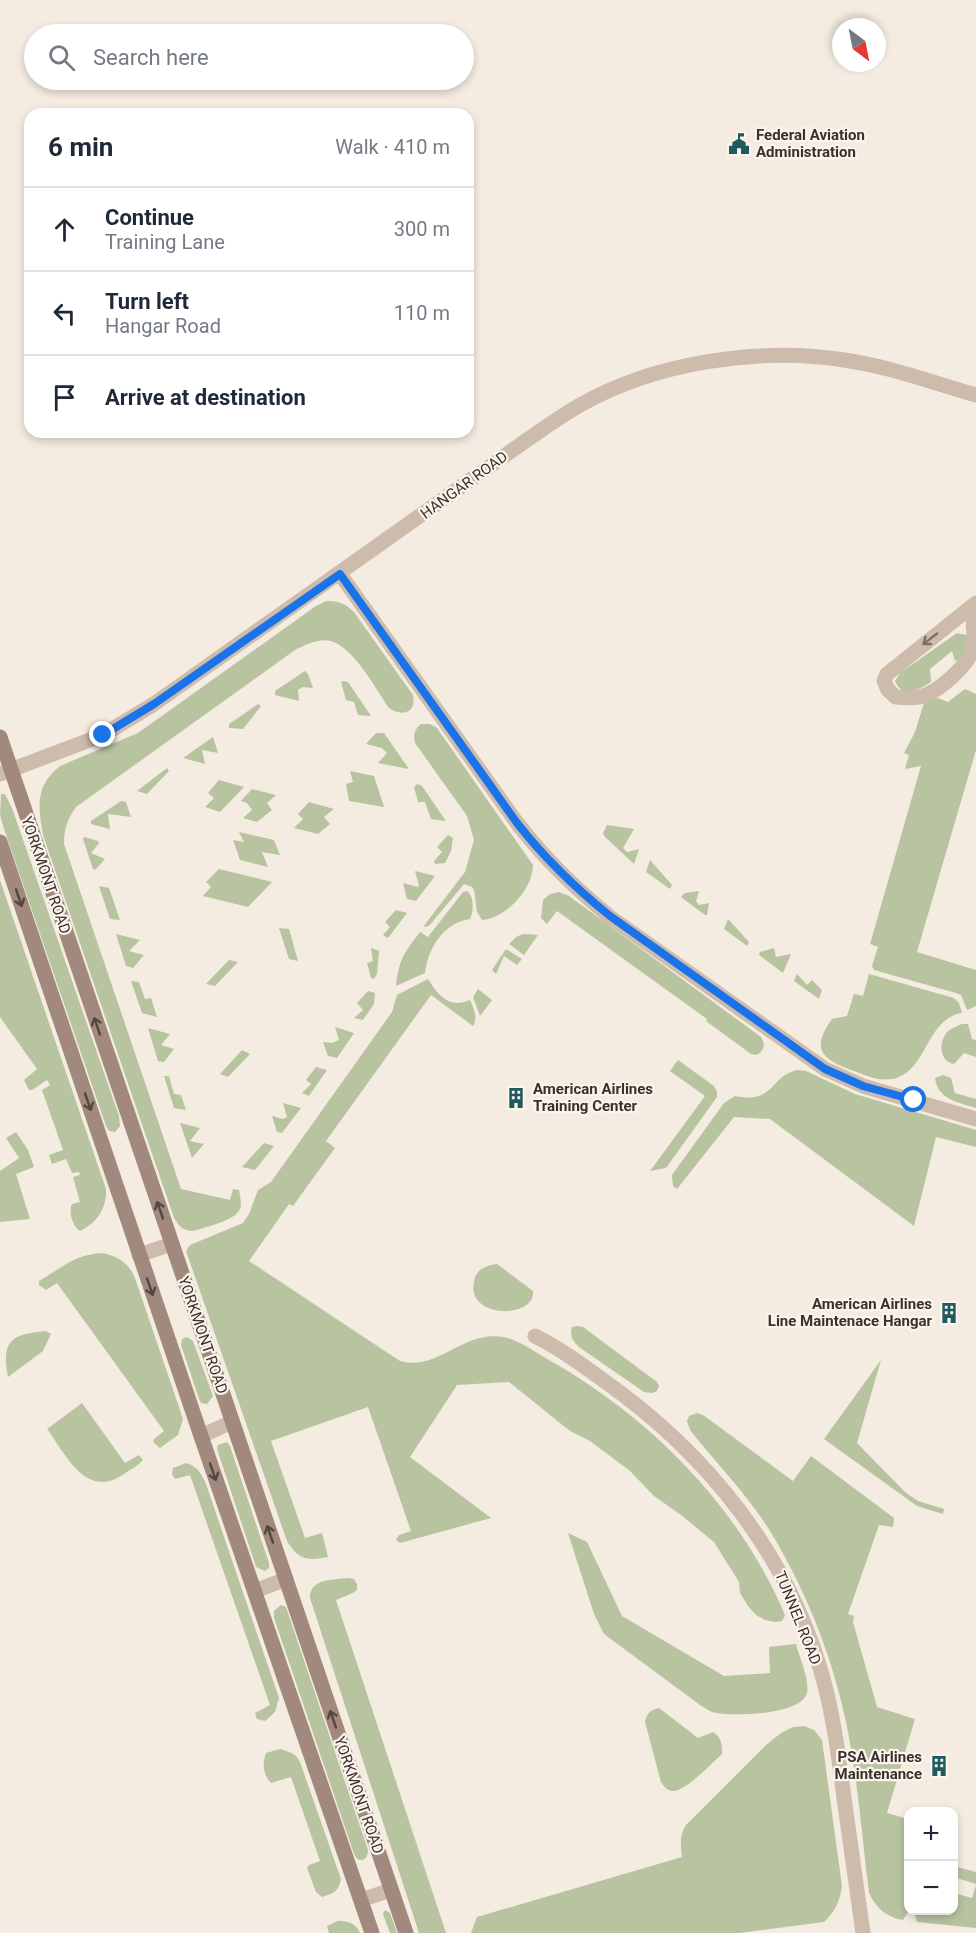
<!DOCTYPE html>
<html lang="en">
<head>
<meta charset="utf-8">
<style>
  :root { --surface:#fff; --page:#f6f6f7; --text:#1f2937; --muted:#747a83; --line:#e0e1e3 }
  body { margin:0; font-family:Roboto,sans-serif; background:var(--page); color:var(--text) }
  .controls { position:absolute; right:18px; bottom:18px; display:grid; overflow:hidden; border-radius:12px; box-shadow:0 3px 9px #0003 }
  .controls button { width:54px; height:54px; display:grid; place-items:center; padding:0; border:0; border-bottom:2px solid var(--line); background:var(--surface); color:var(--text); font:30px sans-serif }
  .compass { position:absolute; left:832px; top:18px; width:54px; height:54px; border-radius:50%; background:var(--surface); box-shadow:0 3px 9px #0003; rotate:148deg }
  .stop { position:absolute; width:18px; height:18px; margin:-14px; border:4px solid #1a73e8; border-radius:50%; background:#fff }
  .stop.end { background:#1a73e8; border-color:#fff; box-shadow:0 2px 6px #0008 }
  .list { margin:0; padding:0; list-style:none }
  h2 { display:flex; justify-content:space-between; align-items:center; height:78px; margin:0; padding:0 24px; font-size:26px }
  h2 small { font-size:20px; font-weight:400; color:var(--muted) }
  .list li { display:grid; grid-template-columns:39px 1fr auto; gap:18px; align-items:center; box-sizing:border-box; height:84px; padding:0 24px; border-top:2px solid var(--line) }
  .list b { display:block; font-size:22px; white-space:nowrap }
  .list p { margin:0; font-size:20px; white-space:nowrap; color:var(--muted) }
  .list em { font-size:20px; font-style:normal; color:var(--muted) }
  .icon { flex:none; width:33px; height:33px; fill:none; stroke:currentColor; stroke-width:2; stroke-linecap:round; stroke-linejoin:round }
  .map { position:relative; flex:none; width:976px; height:1933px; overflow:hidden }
  .search { position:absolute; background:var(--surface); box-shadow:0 3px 9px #0003; left:24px; top:24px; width:450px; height:66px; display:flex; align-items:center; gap:15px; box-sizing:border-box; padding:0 21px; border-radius:33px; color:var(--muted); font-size:22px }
  .panel { position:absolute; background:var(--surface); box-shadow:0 3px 9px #0003; left:24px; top:108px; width:450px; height:330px; border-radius:18px }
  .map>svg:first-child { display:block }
  .green { fill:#b8c4a0 }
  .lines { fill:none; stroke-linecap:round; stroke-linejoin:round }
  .street { stroke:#cdbbac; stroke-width:15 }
  .secondary { stroke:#a18a7d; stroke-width:15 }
  .oneway { stroke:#7d6f65 }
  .oneway2 { stroke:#544640 }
  .route { stroke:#1a73e8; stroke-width:8 }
  .labels { text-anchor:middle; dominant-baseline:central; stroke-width:4.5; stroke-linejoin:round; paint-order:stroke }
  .poi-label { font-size:15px; font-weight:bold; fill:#3b302b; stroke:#fbf5ee; text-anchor:start }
  .street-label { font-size:15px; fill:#3b302b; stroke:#fbf5ee }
</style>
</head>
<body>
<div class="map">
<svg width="976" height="1933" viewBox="0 0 976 1933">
  <rect width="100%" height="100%" fill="#f4ebe1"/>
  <path class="green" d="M326,601C338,601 345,603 354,612L413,695C417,713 402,717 389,708C375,688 355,649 331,641C319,638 305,645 295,650L76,807C67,819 64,830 64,844L181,1189L230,1200L233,1189L239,1190C240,1196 242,1204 240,1209C235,1221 205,1227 193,1231C183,1231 179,1226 174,1218L43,835C38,806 35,786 60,766L138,733L316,606Z
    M957,633L966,635L969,640L963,658L955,661L952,651L930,669L931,682C920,689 902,699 895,681L900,673Z
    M305,671L308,674L313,688L303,687L298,690L299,701L275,695V691Z
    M344,681L348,682L371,716L358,715L354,702L346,700L341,682Z
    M965,689L976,694V750L917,952L976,970V1006L967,1010L961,995L956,993L874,970L872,966L878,947L870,944L921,766L905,769L909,755L904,753L915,732L924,703L938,698L948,702Z
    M258,704L261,706L243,729L229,728V724Z
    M421,724H430L437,728L533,865C533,889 506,918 482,920L477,912L474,890L472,887L464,884L429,926L423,927L465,872L474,840L467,816L415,743C413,735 414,730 421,724Z
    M376,733H384L409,769L378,763L387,753L382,748L366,744Z
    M213,737L218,753L202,750L205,764L183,758Z
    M167,768L169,771L147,794L137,791Z
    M350,771L374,776L384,807L349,801L346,784L353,782Z
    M219,780L244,787L220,812L205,807L214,798L208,793Z
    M417,784L422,786L446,821L431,819L425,802H418L414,787Z
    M252,789L276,795L267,803L272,810L257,822L243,818L252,810L247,803L241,801Z
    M1,794H5L12,808L119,1116L120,1126L115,1132L109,1131L106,1126L4,829L0,815Z
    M121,801L126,802L131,817L108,814L110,829L91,824V821Z
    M309,802L334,809L324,817L330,824L318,834L294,828L303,819L298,814Z
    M607,825L634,829L623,848L627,852L639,849L634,864L604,836L603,833Z
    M239,832L274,840L280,855L262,852L268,867L240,860L233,840L244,842Z
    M448,835L453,838L451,851L445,863L435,864L434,861L442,852L437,847Z
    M84,837L98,841L99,843L91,853L105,859L95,870L93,869L83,839Z
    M650,860L672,885L670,889L646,872Z
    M219,869L272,882L248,907L203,896L211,887L206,882Z
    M415,871L435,876L416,901L407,899L403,883L418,887L419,885Z
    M0,880L106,1189C107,1208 97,1223 80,1231C73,1227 68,1212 72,1204L80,1202L73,1177L80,1175L79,1172L72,1173L66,1159L52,1164L49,1155L63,1150L42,1090L50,1085L47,1080L32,1090H29L24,1080L37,1069L0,1017Z
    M99,886L109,888L120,920L110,919Z
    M467,891C474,896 474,911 470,919C443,923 428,948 425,973L396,986C399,959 404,953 420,932L428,937L463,892Z
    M699,891L696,901L699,905L709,903L707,915H705L681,897L685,893Z
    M559,892L569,896L761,1037C766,1045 764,1050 757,1055L751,1054L706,1021L707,1019L557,911L547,924L541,918L543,900L550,894Z
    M396,910L407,913L388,938L383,935L390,927L385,922Z
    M728,919L749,942L747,946L724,929Z
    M279,928L289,929L298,961L289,959Z
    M116,934L140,940L129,951L144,955L133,968L126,966Z
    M523,934L538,935L524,955L509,944L516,937Z
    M371,948L379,951L377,974L374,979L371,978L367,963L373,961Z
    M774,948L776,957L791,954L783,973L759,955L760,952Z
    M506,949L522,959L517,965L504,956L496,974L492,970Z
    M229,960L238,962L215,986L206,984Z
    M797,974L807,985L812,980L822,990L819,999L794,981Z
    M869,974L954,998L959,1003L962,1013C928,1018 927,1066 899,1077C883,1083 869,1077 854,1071C824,1060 809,1051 832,1019L847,1016L854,994L863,996Z
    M428,979C438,996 450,1009 470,1000C474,1008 478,1018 473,1026L431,995L326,1141L335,1148L293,1206L289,1204L249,1261L400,1361C441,1372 463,1327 508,1338C524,1343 541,1356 556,1364C655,1422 740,1509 785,1615L782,1621L775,1622L765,1620L756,1615L748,1606L740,1593L739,1582L714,1542L681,1515L654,1496L630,1471L590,1441L570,1431L509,1382L457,1385L410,1457L491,1518L400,1543L396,1540L399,1535L411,1531L368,1407L271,1441L305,1538L322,1533L328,1557C306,1561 299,1560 287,1541L186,1251L190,1245L243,1223L249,1214L258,1190L271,1182L392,1012L397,995Z
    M131,981L139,982L145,999L151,998L157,1017L142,1013Z
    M478,989L492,1000L480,1016L473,997Z
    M368,991L375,993L374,1004L363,1020L354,1018L363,1010L357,1003Z
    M962,1024H968L972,1039L976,1040V1057L964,1053L954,1064C939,1061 938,1042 948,1031C952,1028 957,1026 962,1024Z
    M335,1027L354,1033L337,1058L328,1056L323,1042L332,1043L339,1040Z
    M148,1028L170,1034L161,1045L174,1049L164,1062L158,1061Z
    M242,1050L250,1054L228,1077L220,1074Z
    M678,1060L714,1086L717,1092V1097L666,1168L650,1171L705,1096L670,1071Z
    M316,1067L327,1070L309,1096L302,1093L311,1084L306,1080Z
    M797,1070L806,1071L855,1094L976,1130V1147L936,1137L914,1226L770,1119L734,1117L677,1189L673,1186L672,1175L724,1103L735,1096C775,1104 769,1077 797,1070Z
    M943,1075L951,1078L955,1093L976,1099V1108C958,1102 938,1100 935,1078Z
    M164,1076H169L174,1094L181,1095L186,1110L174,1108Z
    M283,1103L301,1108L282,1133L277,1132L272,1116L283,1119L287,1117Z
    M180,1123L200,1128L190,1141L204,1144L192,1158Z
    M16,1132L28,1150L34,1167L16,1174L30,1219L0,1222V1171L19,1158L6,1138Z
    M264,1143L274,1146L255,1170L242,1167Z
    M102,1253C119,1257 128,1262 135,1278L183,1419L178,1435L160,1448L154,1443L153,1440L164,1431L57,1283L46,1290L39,1285V1281C61,1268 76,1254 102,1253Z
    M497,1264L533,1291C536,1319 466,1319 474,1282C476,1269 485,1266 497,1264Z
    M577,1326L583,1327L657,1382L659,1386L657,1391L652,1393L644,1392L579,1347C573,1341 569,1336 572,1327Z
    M46,1331L51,1334L43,1351L8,1377C0,1337 16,1334 46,1331Z
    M187,1337L193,1341L213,1396L207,1404L201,1403L199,1399L181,1345L182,1339Z
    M881,1360L857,1443L906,1493L918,1501L944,1509L943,1514L917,1506L824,1439Z
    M82,1403L125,1463L139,1455L143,1460C138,1466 131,1469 124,1474C86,1500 67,1456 47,1429Z
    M697,1413L703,1415L793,1481L811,1456L894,1518L893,1527L879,1525L848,1614L854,1616L853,1622L877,1707L915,1719L887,1813L908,1819L909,1910L903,1920C886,1917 877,1909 869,1893C862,1838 858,1781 847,1727C834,1662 809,1598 776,1541C753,1500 719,1467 690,1430L687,1421L689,1416Z
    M227,1442L230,1446L269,1563V1568L265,1571L256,1567L217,1449L218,1445Z
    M186,1463C197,1466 202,1474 206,1484L279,1698L275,1712L265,1721L257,1719L255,1713L270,1705L190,1475L175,1479L172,1474L173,1468Z
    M568,1533L587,1542L622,1616L724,1676L770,1673L769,1647L796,1644C799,1656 810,1681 807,1693C801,1715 736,1716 716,1713C710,1712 705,1708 700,1705L604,1634L594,1614Z
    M348,1578L354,1579L357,1584V1590L353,1593L336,1600L446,1933H419L310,1598C310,1578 333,1580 348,1578Z
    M281,1605L286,1607L368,1850C368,1857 365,1862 357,1859L354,1854L274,1618V1611Z
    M659,1708L698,1738L713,1732C722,1738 722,1744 722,1754C712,1763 684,1793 672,1791C666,1790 664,1786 661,1782L645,1722C647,1713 650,1710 659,1708Z
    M804,1726L814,1730L822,1740L842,1886C840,1901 835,1912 824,1922L739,1933H471L477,1917L682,1857C681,1845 679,1836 686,1825L766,1745L781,1733L793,1727Z
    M280,1749C289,1752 296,1753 300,1762L341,1879C339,1891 333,1894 322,1897L316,1892L307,1868L309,1865L320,1861L291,1777L271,1783C263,1775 262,1763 266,1753Z
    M954,1866L976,1872V1884L957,1878L954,1889Z
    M976,1885V1928L917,1922L914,1911L954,1910V1893L972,1898Z
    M385,1910L390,1913L397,1933H390L383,1914Z
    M338,1921C348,1921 356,1923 360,1933H329L327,1926Z"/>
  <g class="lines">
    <path class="street" d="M340,574L517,823C546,860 573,886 610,917L825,1069L863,1086L976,1119
      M976,603L887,674L884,681L888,690L896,697C907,698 918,699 928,694C942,688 970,663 973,648C976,633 970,621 976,607
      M0,774L103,735L154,704L524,442C543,429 562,415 582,404C657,362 759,347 844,360C888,366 933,383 976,395
      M139,1255L172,1244
      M535,1336C559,1348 581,1364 603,1380C708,1454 790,1556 824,1682C834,1720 839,1759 844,1798C850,1843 857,1888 863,1933
      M201,1436L232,1422
      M255,1591L286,1579
      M361,1900L391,1890"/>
    <path class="secondary" d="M0,737L406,1933
      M0,842L201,1436L372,1933"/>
  </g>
  <defs><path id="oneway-shaft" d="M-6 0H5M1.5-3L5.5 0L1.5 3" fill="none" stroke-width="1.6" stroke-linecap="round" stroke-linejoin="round" transform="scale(1.5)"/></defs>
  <use class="oneway" href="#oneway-shaft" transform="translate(930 639) rotate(142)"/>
  <g class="oneway2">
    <use href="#oneway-shaft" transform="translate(19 898) rotate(71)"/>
    <use href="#oneway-shaft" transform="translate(97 1026) rotate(-109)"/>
    <use href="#oneway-shaft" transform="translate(88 1102) rotate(71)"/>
    <use href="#oneway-shaft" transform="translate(160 1210) rotate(-109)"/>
    <use href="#oneway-shaft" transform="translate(150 1287) rotate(71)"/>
    <use href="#oneway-shaft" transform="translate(213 1472) rotate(71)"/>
    <use href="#oneway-shaft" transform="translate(270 1534) rotate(-109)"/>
    <use href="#oneway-shaft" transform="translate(333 1719) rotate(-109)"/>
  </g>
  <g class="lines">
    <path class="route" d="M103,735L154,704L340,574L517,823C546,860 574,887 610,916L825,1069L863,1086L914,1100"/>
  </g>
  <defs>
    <symbol id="civic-bare" viewBox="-9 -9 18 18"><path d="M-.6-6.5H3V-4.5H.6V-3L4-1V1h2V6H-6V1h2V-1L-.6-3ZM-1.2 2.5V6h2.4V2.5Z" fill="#1f5a5e" stroke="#fbf5ee" stroke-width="2.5" paint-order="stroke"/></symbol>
    <symbol id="building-bare" viewBox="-9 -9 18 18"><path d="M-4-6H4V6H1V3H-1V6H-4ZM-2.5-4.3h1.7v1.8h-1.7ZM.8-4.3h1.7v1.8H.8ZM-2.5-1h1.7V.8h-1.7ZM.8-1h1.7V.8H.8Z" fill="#1f5a5e" stroke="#fbf5ee" stroke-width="2.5" paint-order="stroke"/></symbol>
  </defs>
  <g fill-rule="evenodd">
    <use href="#civic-bare" x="724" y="129" width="30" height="30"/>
    <use href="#building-bare" x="501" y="1083" width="30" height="30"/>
    <use href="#building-bare" x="934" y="1298" width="30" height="30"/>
    <use href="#building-bare" x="924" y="1751" width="30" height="30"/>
  </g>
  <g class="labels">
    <g class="poi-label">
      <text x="756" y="135">Federal Aviation<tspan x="756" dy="17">Administration</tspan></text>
      <text x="533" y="1089">American Airlines<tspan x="533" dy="17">Training Center</tspan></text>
      <text x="932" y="1304" text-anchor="end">American Airlines<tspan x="932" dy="17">Line Maintenace Hangar</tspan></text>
      <text x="922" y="1757" text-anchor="end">PSA Airlines<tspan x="922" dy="17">Maintenance</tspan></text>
    </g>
    <g class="street-label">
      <text transform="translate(464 485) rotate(-36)">HANGAR ROAD</text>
      <text transform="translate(46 875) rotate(71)">YORKMONT ROAD</text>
      <text transform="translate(203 1335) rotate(71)">YORKMONT ROAD</text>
      <text transform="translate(798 1618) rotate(68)">TUNNEL ROAD</text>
      <text transform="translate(359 1795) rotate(71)">YORKMONT ROAD</text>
    </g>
  </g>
</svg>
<div class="controls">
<button>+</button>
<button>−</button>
</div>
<svg class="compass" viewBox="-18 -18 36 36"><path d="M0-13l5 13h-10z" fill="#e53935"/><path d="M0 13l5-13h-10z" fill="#747a83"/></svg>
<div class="stop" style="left:914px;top:1100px"></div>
<div class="stop end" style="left:103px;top:735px"></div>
<div class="search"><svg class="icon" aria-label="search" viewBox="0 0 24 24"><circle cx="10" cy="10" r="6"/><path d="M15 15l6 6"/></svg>Search here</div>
<section class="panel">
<h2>6 min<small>Walk · 410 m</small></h2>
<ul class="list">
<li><svg class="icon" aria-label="ahead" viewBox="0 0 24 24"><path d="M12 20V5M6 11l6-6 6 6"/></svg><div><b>Continue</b><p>Training Lane</p></div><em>300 m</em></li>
<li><svg class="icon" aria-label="left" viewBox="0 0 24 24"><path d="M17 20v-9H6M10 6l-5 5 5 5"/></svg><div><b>Turn left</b><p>Hangar Road</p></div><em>110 m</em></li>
<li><svg class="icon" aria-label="arrive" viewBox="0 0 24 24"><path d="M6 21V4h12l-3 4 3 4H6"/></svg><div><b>Arrive at destination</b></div></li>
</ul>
</section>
</div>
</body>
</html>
